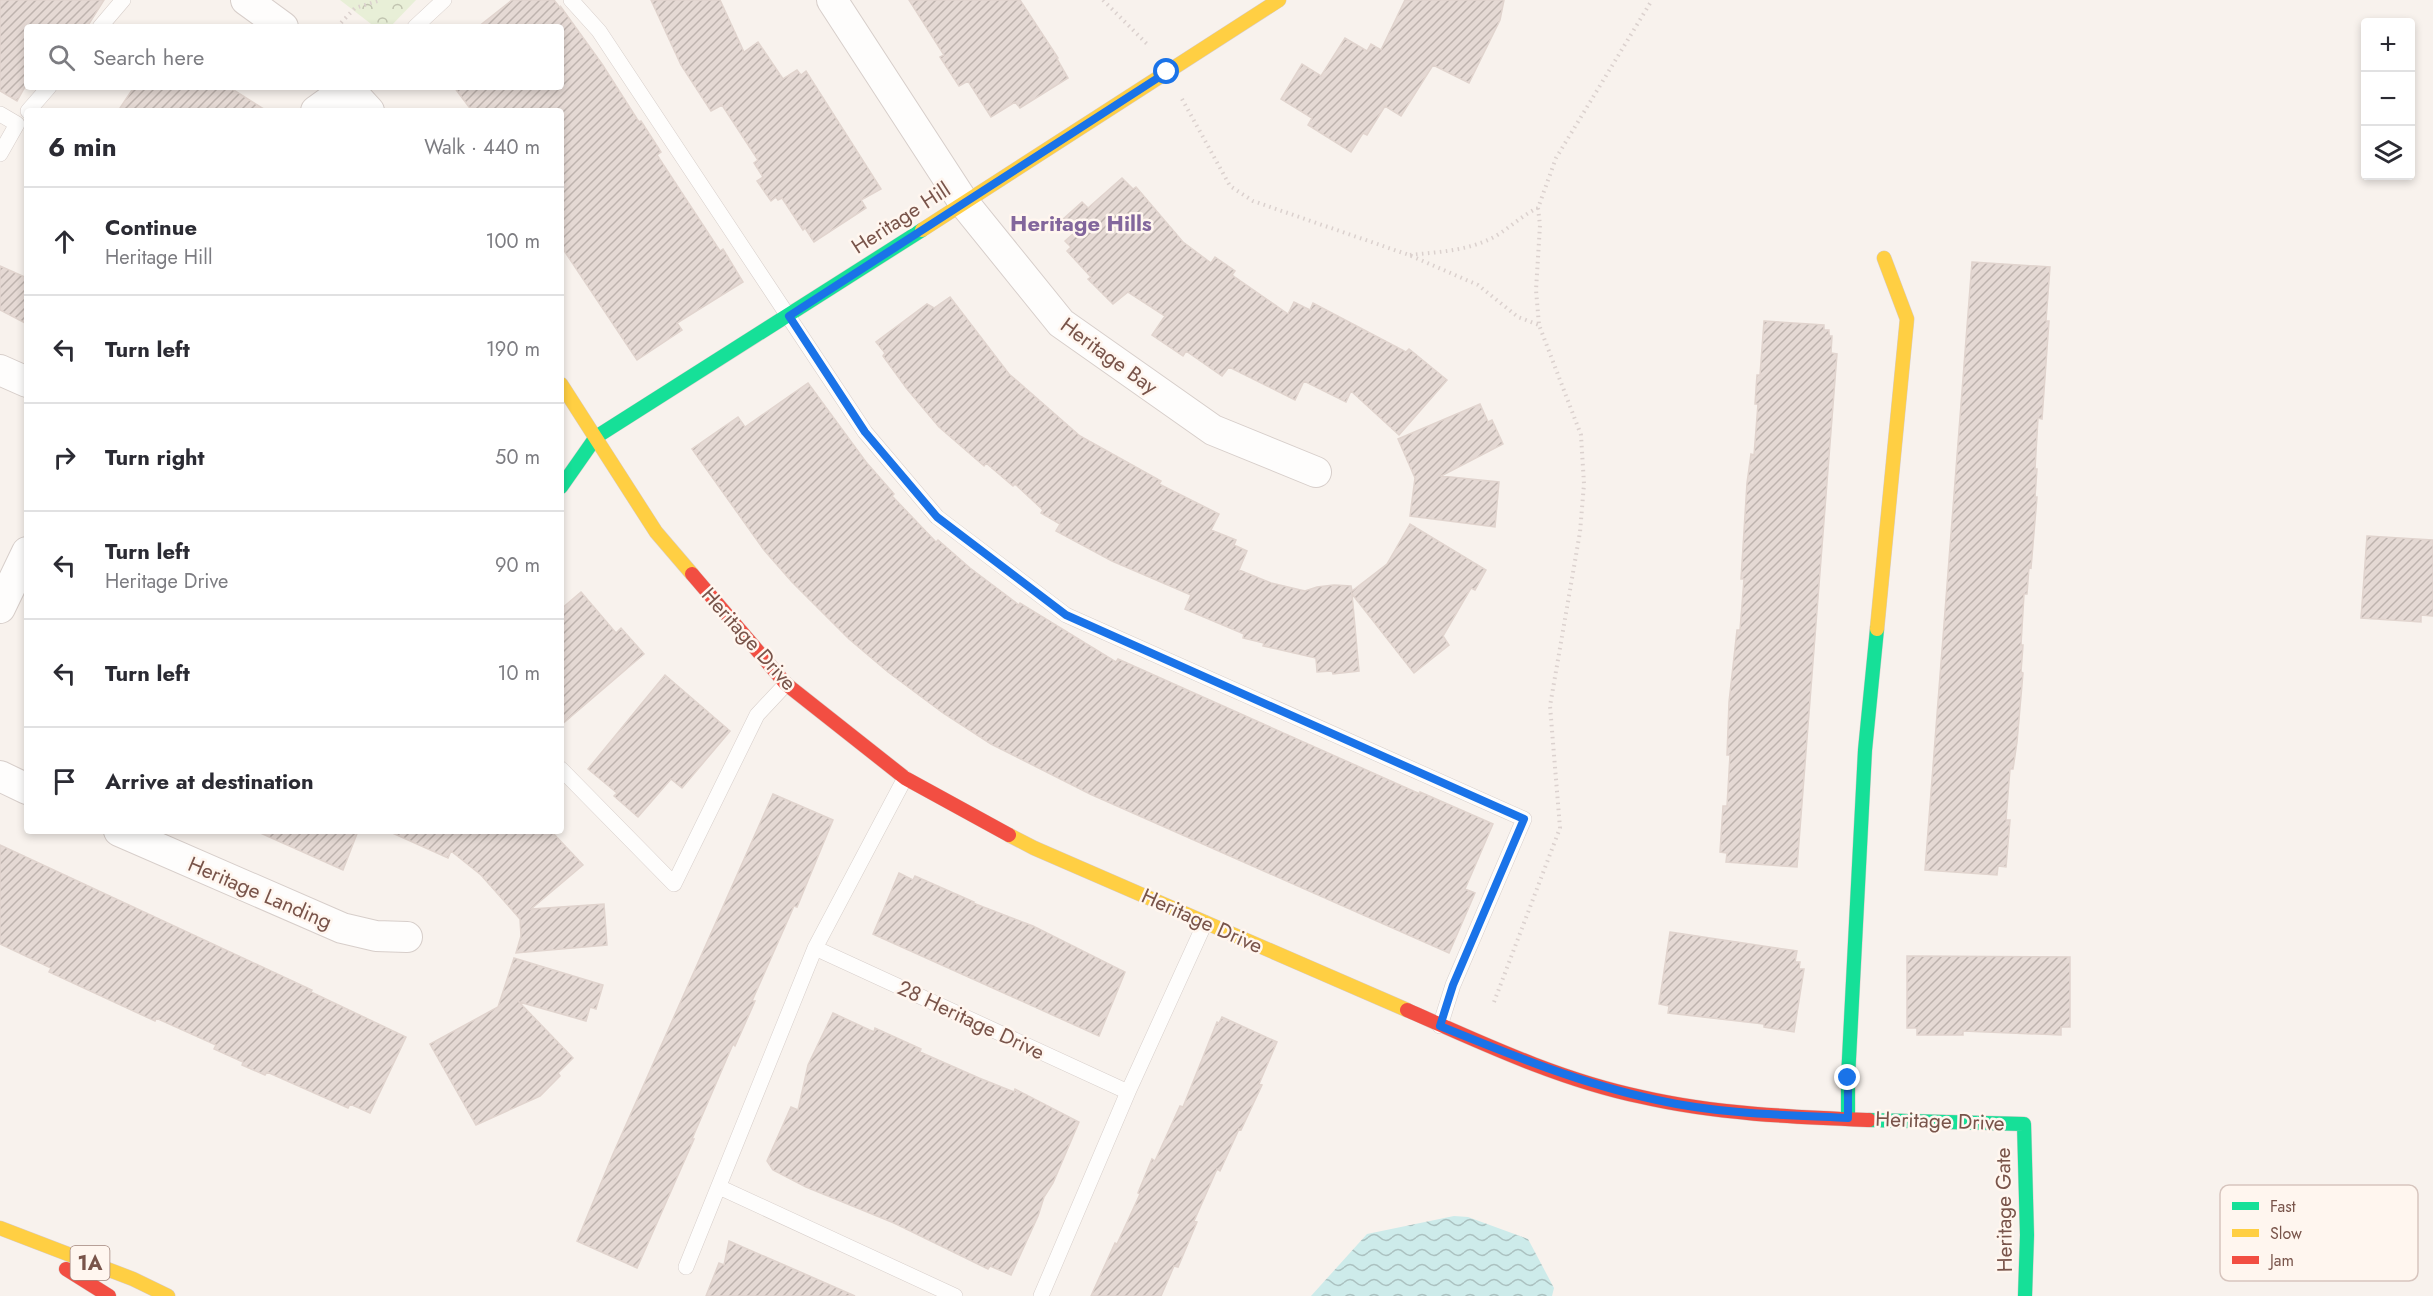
<!DOCTYPE html>
<html lang="en">
<head>
<meta charset="utf-8">
<style>
  :root { --surface:#fff; --page:#f2f2f3; --text:#2b2b33; --muted:#7c7c81; --line:#e1e1e2 }
  body { margin:0; font-family:Jost,sans-serif; background:var(--page); color:var(--text) }
  .controls { position:absolute; right:18px; top:18px; display:grid; overflow:hidden; border-radius:6px; box-shadow:0 3px 9px #0003 }
  .controls button { width:54px; height:54px; display:grid; place-items:center; padding:0; border:0; border-bottom:2px solid var(--line); background:var(--surface); color:var(--text); font:30px sans-serif }
  .stop { position:absolute; width:18px; height:18px; margin:-14px; border:4px solid #1a73e8; border-radius:50%; background:#fff }
  .stop.end { background:#1a73e8; border-color:#fff; box-shadow:0 2px 6px #0008 }
  .list { margin:0; padding:0; list-style:none }
  h2 { display:flex; justify-content:space-between; align-items:center; height:78px; margin:0; padding:0 24px; font-size:26px }
  h2 small { font-size:20px; font-weight:400; color:var(--muted) }
  .list li { display:grid; grid-template-columns:39px 1fr auto; gap:18px; align-items:center; box-sizing:border-box; height:108px; padding:0 24px; border-top:2px solid var(--line) }
  .list b { display:block; font-size:22px; white-space:nowrap }
  .list p { margin:0; font-size:20px; white-space:nowrap; color:var(--muted) }
  .list em { font-size:20px; font-style:normal; color:var(--muted) }
  .icon { flex:none; width:33px; height:33px; fill:none; stroke:currentColor; stroke-width:2; stroke-linecap:round; stroke-linejoin:round }
  .map { position:relative; flex:none; width:2433px; height:1296px; overflow:hidden }
  .search { position:absolute; background:var(--surface); box-shadow:0 3px 9px #0003; left:24px; top:24px; width:540px; height:66px; display:flex; align-items:center; gap:15px; box-sizing:border-box; padding:0 21px; border-radius:6px; color:var(--muted); font-size:22px }
  .panel { position:absolute; background:var(--surface); box-shadow:0 3px 9px #0003; left:24px; top:108px; width:540px; height:726px; border-radius:6px }
  .map>svg:first-child { display:block }
  .forest { fill:url(#forest-crowns) }
  .water { fill:url(#water-waves) }
  .building { fill:url(#building-hatch); stroke:#e1d4ce; stroke-width:1.5 }
  .lines { fill:none; stroke-linecap:round; stroke-linejoin:round }
  .lane-casing { stroke:#d7ceca; stroke-width:16 }
  .street-casing { stroke:#d7ceca; stroke-width:32 }
  .fast-casing { stroke:#d8cdc9; stroke-width:15 }
  .slow-casing { stroke:#d8cdc9; stroke-width:15 }
  .jam-casing { stroke:#d8cdc9; stroke-width:15 }
  .path { stroke:#dbd1ce; stroke-width:4; stroke-dasharray:1.5 4.5; stroke-linecap:butt }
  .lane { stroke:#fefdfc; stroke-width:15 }
  .street { stroke:#fefdfc; stroke-width:30 }
  .fast { stroke:#16e098; stroke-width:14 }
  .slow { stroke:#ffcf43; stroke-width:14 }
  .jam { stroke:#f24e42; stroke-width:14 }
  .route { stroke:#1a73e8; stroke-width:8 }
  .labels { text-anchor:middle; dominant-baseline:central; stroke-width:5; stroke-linejoin:round; paint-order:stroke }
  .shield { fill:#fff6ef; stroke:#a1857c; stroke-width:1.5 }
  .shield-label { font-size:20px; font-weight:bold; fill:#79544a }
  .street-label { font-size:21px; fill:#79544a; stroke:#fff6ef }
  .neighbourhood-label { font-size:22px; font-weight:bold; fill:#82669c; stroke:#fff6ef }
  .key { fill:#fff6ef; stroke:#d7c5be; stroke-width:1.5 }
  .key-label { font-size:16px; fill:#79544a }
</style>
</head>
<body>
<div class="map">
<svg width="2433" height="1296" viewBox="0 0 2433 1296">
  <defs>
    <pattern id="forest-crowns" width="20" height="18" patternUnits="userSpaceOnUse" patternTransform="scale(1.5)"><rect width="20" height="18" fill="#e8efd7"/><path d="M2 6a3 3 0 1 1 6 0M12 15a3 3 0 1 1 6 0" fill="none" stroke="#c1c4b0"/></pattern>
    <pattern id="water-waves" width="16" height="10" patternUnits="userSpaceOnUse" patternTransform="scale(1.5)"><rect width="16" height="10" fill="#cdebea"/><path d="M0 5q4-4 8 0t8 0" fill="none" stroke="#abc1c0"/></pattern>
    <pattern id="building-hatch" width="6" height="6" patternUnits="userSpaceOnUse" patternTransform="scale(1.5)"><rect width="6" height="6" fill="#e5d9d4"/><path d="M-1 1l2-2M0 6l6-6M5 7l2-2" fill="none" stroke="#beb3ae"/></pattern>
  </defs>
  <rect width="100%" height="100%" fill="#f8f2ed"/>
  <path class="forest" d="M340,0H416L390,27H375Z"/>
  <path class="water" d="M1454,1216L1468,1217L1528,1239L1554,1288L1552,1296H1311L1367,1234Z"/>
  <path class="building" d="M0,0H104L87,27H27V83L17,101L0,91Z
    M512,0H554L561,9V7L602,64L639,122L641,121L661,152L657,155L720,251L723,249L743,282L677,323L682,330L637,360L561,246V111H472L454,87H561V27H478Z
    M651,0H720L744,52L758,42L783,79L797,70L801,75L806,71L881,189L861,200L866,208L814,242L805,228L803,230L782,198L778,200L776,197L771,201L757,181L763,177L754,163L758,160L722,105L711,111L681,65Z
    M909,0H1020L1058,58L1057,59L1068,78L1020,108L1015,102L991,117L968,81L959,86L940,57L944,55Z
    M1405,0H1504L1500,20L1469,83L1433,65L1401,116L1385,106L1367,135L1363,133L1351,152L1308,125L1312,118L1281,99L1302,64L1321,76L1345,38L1367,51L1371,44L1381,50Z
    M134,87H229L267,111H118Z
    M1122,178L1133,189L1136,187L1183,242L1211,263L1215,257L1235,271L1232,275L1288,314L1294,302L1310,310L1313,303L1406,352L1409,349L1447,380L1399,435L1351,391L1346,402L1304,381L1295,400L1229,367L1222,376L1186,351L1183,356L1152,335L1165,316L1128,292L1113,304L1088,279L1091,277L1067,251L1071,247L1065,241L1074,233L1062,220L1082,202L1088,208Z
    M1972,262L2050,267L2046,321H2049L2042,419L2038,418L2035,469H2037L2035,497H2037L2031,568L2029,567L2027,594H2024L2021,645H2023L2021,672L2023,673L2017,742L2013,769H2010L2006,820H2010L2006,867L1998,866L1997,875L1925,870Z
    M0,266L27,278V324L0,310Z
    M950,297L1009,374L1080,436L1161,481L1159,484L1219,514L1211,530L1236,540L1234,545L1247,551L1239,570L1271,583L1305,591L1317,587L1334,585L1351,586L1352,591L1387,564L1410,524L1486,570L1475,590L1471,588L1443,636L1449,645L1414,673L1352,594L1359,671L1333,674L1332,671L1317,672L1316,658L1263,646L1264,643L1243,638L1244,634L1185,609L1191,595L1112,561L1056,531L1060,524L1041,513L1043,510L1015,484L1013,486L986,463L984,466L939,427L907,389L883,356L885,353L876,342L927,304L934,308Z
    M1764,321L1824,325V330H1829V336H1832L1831,353L1837,354L1797,867L1726,862L1727,853L1720,852L1723,806H1727L1730,755H1727L1729,702L1737,630H1740L1744,579H1741L1747,483L1751,454L1754,455L1758,404H1755L1757,375H1760Z
    M808,383L866,462L894,494L892,496L936,542L938,540L970,568L1019,605L1020,603L1116,662L1118,659L1420,794V792L1493,824L1465,889L1475,893L1449,953L1090,794L991,744L943,713L888,672L849,639L792,582L764,550L692,449L738,417L745,427Z
    M1480,404L1488,422L1492,420L1503,444L1441,476L1499,482L1495,527L1410,516L1415,478L1398,439Z
    M2367,536L2433,540V616L2421,615V622L2361,618Z
    M581,592L616,633L621,628L644,654L561,725V609Z
    M665,675L730,731L682,788L671,779L638,817L614,796L617,793L588,769Z
    M773,794L833,820L797,907L794,906L752,1001H755L735,1046L733,1044L692,1139H694L637,1268L577,1241L613,1154Z
    M256,831H358L343,870Z
    M388,831H551L583,865L531,909L604,904L607,945L516,953L521,936L520,919L481,875L451,851L448,858Z
    M0,845L312,990L311,992L406,1037L370,1113L350,1104L348,1108L267,1072L265,1075L242,1065L243,1062L214,1049L216,1045L156,1018L155,1021L49,972L51,968L0,944Z
    M899,873L913,880L915,876L974,902L973,903L1033,926L1125,972L1099,1036L873,934Z
    M1670,932L1797,951L1795,962H1800L1799,969H1804L1794,1032L1764,1027V1024L1668,1013L1669,1006L1659,1004Z
    M1907,956L2070,957V1027H2061V1035L1963,1031V1035H1917V1028H1907Z
    M514,958L603,985L596,1009L590,1007L586,1021L519,1002L573,1058L558,1073L560,1076L540,1096L476,1125L430,1044L498,1007Z
    M833,1013L874,1032L875,1028L921,1049L920,1052L979,1078L1014,1092L1015,1089L1079,1122L1053,1183L1044,1197L1038,1216L1011,1275L990,1266L988,1269L894,1223L806,1187L773,1170L767,1161L791,1107L798,1110L808,1065Z
    M1222,1017L1277,1042L1259,1084L1262,1085L1241,1130L1239,1129L1220,1171L1217,1169L1194,1221L1197,1222L1178,1267L1174,1266L1161,1296H1091L1115,1243L1117,1244L1140,1194L1138,1193L1152,1159L1155,1161L1180,1106L1183,1107L1217,1022L1219,1023Z
    M729,1241L798,1271L855,1296H706L719,1263L724,1265Z"/>
  <g class="lines">
    <defs>
      <path id="lane" d="M571,0L599,31L865,432L937,517L1066,615L1524,819L1453,985L1440,1026
        M100,27L123,0
        M415,27L444,0
        M28,111L49,87
        M0,114L17,124L0,154
        M561,769L674,884L757,715L786,684
        M815,948L1128,1092
        M719,1187L955,1296
        M686,1267L815,948L905,778
        M1041,1296L1128,1092L1205,923"/>
      <path id="street" d="M246,0L283,27
        M832,0L964,203L1061,323L1213,430L1316,472
        M347,87L369,111
        M316,111L348,88
        M0,370L27,382
        M0,608L27,552
        M0,776L27,789
        M119,831L342,928L376,936L407,937"/>
      <path id="fast" d="M561,487L596,437L922,230
        M1848,1118V1078L1865,750L1877,629
        M1869,1120L2024,1124L2027,1235L2025,1296"/>
      <path id="slow" d="M922,230L1279,0
        M561,384L656,532L692,574
        M1877,629L1907,319L1884,258
        M1009,835L1034,848L1407,1010
        M0,1228L133,1279L168,1296"/>
      <path id="jam" d="M692,574L786,684L905,778L1009,835
        M1407,1010C1484,1044 1560,1080 1642,1097C1716,1114 1794,1117 1869,1120
        M66,1269L109,1296"/>
    </defs>
    <use href="#lane" class="lane-casing"/>
    <use href="#street" class="street-casing"/>
    <use href="#fast" class="fast-casing"/>
    <use href="#slow" class="slow-casing"/>
    <use href="#jam" class="jam-casing"/>
    <path class="path" d="M1103,0L1149,46
      M337,27L355,8L381,0
      M1182,99L1230,186L1253,201L1409,255L1478,285L1518,317L1539,325
      M1410,255C1437,252 1465,251 1490,239C1507,231 1520,216 1538,208
      M1494,1002L1560,828L1550,706L1580,532L1584,484L1581,435L1539,325L1536,290L1540,225L1538,208L1556,158L1652,0"/>
    <use href="#lane" class="lane"/>
    <use href="#street" class="street"/>
    <use href="#fast" class="fast"/>
    <use href="#slow" class="slow"/>
    <use href="#jam" class="jam"/>
  </g>
  <g class="lines">
    <path class="route" d="M1167,72L789,316L865,432L937,517L1066,615L1524,819L1453,985L1440,1026C1511,1055 1582,1084 1657,1100C1719,1114 1784,1115 1848,1118V1078"/>
  </g>
  <g class="labels">
    <rect class="shield" x="70.5" y="1246" width="39" height="34" rx="4.5"/>
    <g class="shield-label">
      <text x="90" y="1263">1A</text>
    </g>
    <g class="street-label">
      <text transform="translate(901 218) rotate(-33)">Heritage Hill</text>
      <text transform="translate(1109 356) rotate(36)">Heritage Bay</text>
      <text transform="translate(749 639) rotate(48)">Heritage Drive</text>
      <text transform="translate(260 893) rotate(23)">Heritage Landing</text>
      <text transform="translate(1202 921) rotate(24)">Heritage Drive</text>
      <text transform="translate(971 1020) rotate(25)">28 Heritage Drive</text>
      <text transform="translate(1940 1121) rotate(2)">Heritage Drive</text>
      <text transform="translate(2004 1210) rotate(-91)">Heritage Gate</text>
    </g>
    <g class="neighbourhood-label">
      <text x="1081" y="223">Heritage Hills</text>
    </g>
  </g>
  <rect x="2220" y="1185" width="198" height="96" rx="9" class="key"/>
  <rect x="2232" y="1202" width="27" height="8" fill="#16e098"/>
  <rect x="2232" y="1229" width="27" height="8" fill="#ffcf43"/>
  <rect x="2232" y="1256" width="27" height="8" fill="#f24e42"/>
  <g class="key-label">
    <text x="2270" y="1212">Fast</text>
    <text x="2270" y="1239">Slow</text>
    <text x="2270" y="1266">Jam</text>
  </g>
</svg>
<div class="controls">
<button>+</button>
<button>−</button>
<button><svg class="icon" aria-label="layers" viewBox="0 0 24 24"><path d="M12 4l9 5-9 5-9-5zM3 14l9 5 9-5"/></svg></button>
</div>
<div class="stop" style="left:1167px;top:72px"></div>
<div class="stop end" style="left:1848px;top:1078px"></div>
<div class="search"><svg class="icon" aria-label="search" viewBox="0 0 24 24"><circle cx="10" cy="10" r="6"/><path d="M15 15l6 6"/></svg>Search here</div>
<section class="panel">
<h2>6 min<small>Walk · 440 m</small></h2>
<ul class="list">
<li><svg class="icon" aria-label="ahead" viewBox="0 0 24 24"><path d="M12 20V5M6 11l6-6 6 6"/></svg><div><b>Continue</b><p>Heritage Hill</p></div><em>100 m</em></li>
<li><svg class="icon" aria-label="left" viewBox="0 0 24 24"><path d="M17 20v-9H6M10 6l-5 5 5 5"/></svg><div><b>Turn left</b></div><em>190 m</em></li>
<li><svg class="icon" aria-label="right" viewBox="0 0 24 24"><path d="M7 20v-9h11M14 6l5 5-5 5"/></svg><div><b>Turn right</b></div><em>50 m</em></li>
<li><svg class="icon" aria-label="left" viewBox="0 0 24 24"><path d="M17 20v-9H6M10 6l-5 5 5 5"/></svg><div><b>Turn left</b><p>Heritage Drive</p></div><em>90 m</em></li>
<li><svg class="icon" aria-label="left" viewBox="0 0 24 24"><path d="M17 20v-9H6M10 6l-5 5 5 5"/></svg><div><b>Turn left</b></div><em>10 m</em></li>
<li><svg class="icon" aria-label="arrive" viewBox="0 0 24 24"><path d="M6 21V4h12l-3 4 3 4H6"/></svg><div><b>Arrive at destination</b></div></li>
</ul>
</section>
</div>
</body>
</html>
